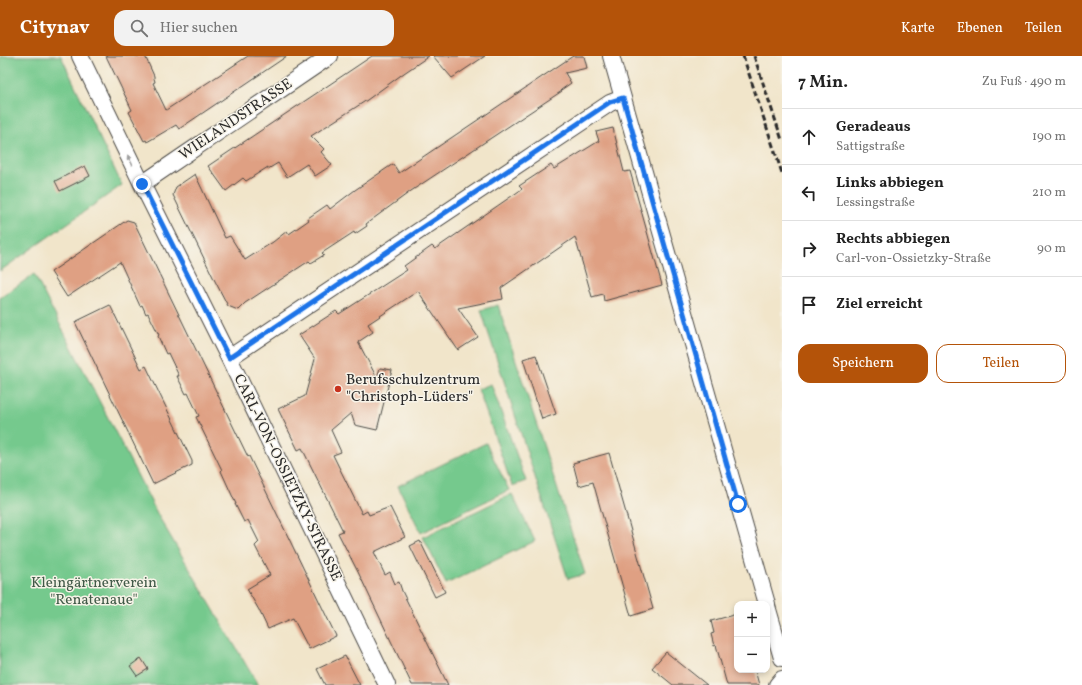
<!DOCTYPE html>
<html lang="de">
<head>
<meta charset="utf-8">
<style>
  :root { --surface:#fff; --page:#f2f2f2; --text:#222; --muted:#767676; --line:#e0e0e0; --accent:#b45309 }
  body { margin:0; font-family:Vollkorn,serif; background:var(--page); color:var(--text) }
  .controls { position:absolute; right:12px; bottom:12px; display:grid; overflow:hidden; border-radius:8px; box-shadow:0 2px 6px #0003 }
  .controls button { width:36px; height:36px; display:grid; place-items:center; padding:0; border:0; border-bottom:1px solid var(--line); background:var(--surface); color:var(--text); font:20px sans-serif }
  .stop { position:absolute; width:12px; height:12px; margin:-9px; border:3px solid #1a73e8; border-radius:50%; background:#fff }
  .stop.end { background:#1a73e8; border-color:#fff; box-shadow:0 1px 4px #0008 }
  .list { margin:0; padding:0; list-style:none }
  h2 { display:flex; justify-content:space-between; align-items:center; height:52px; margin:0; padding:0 16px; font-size:17px }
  h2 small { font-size:13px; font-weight:400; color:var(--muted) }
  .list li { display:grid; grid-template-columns:26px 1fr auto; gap:12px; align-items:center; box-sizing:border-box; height:56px; padding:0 16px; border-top:1px solid var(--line) }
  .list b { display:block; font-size:15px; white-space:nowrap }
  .list p { margin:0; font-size:13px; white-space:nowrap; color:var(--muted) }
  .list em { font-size:13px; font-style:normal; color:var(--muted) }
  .actions { display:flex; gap:8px; padding:12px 16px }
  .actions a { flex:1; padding:9px 0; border:1px solid var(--accent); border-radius:12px; text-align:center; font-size:14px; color:var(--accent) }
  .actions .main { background:var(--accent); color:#fff }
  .icon { flex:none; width:22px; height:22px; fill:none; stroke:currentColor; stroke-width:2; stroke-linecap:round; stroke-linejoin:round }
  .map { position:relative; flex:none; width:782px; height:629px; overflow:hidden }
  header { display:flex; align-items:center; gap:24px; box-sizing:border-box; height:56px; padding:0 20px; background:var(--accent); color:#fff }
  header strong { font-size:19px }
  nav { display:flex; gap:22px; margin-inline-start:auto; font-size:14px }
  .search { width:280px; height:36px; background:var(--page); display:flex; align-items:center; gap:10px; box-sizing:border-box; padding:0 14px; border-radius:12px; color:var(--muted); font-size:15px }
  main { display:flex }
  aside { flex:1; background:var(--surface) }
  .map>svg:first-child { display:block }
  .green { fill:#74c98d; stroke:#507a5c }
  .building { fill:#dfa083 }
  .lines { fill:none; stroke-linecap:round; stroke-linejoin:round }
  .minor-casing { stroke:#494743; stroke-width:18 }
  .minor { stroke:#fff; stroke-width:16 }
  .rail { stroke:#2b2b2b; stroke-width:3; stroke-dasharray:6 3; stroke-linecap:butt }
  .oneway { fill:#a0a0a0 }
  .route { stroke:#1a73e8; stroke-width:5 }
  .poi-dot { fill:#c8321e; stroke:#f7f3e8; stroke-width:1.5 }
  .labels { text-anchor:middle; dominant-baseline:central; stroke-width:3; stroke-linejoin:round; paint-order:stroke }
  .street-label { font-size:15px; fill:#2b2b2b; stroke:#f7f3e8 }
  .poi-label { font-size:15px; fill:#2b2b2b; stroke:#f7f3e8; text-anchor:start }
  .park-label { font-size:15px; fill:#415a48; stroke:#f7f3e8 }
</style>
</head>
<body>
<header>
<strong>Citynav</strong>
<div class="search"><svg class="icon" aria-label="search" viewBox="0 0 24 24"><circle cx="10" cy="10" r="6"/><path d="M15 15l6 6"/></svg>Hier suchen</div>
<nav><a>Karte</a><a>Ebenen</a><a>Teilen</a></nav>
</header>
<main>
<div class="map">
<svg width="782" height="629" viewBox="0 0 782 629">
  <rect width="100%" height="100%" fill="#f7f3e8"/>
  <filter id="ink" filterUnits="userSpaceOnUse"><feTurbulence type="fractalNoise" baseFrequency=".025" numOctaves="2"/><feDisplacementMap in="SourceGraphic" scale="8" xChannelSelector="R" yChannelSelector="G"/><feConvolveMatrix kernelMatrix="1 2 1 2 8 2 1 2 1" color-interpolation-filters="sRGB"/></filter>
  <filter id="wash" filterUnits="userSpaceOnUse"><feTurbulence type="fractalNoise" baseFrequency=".012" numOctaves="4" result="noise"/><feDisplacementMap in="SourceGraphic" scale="16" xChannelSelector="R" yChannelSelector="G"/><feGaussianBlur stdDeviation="0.9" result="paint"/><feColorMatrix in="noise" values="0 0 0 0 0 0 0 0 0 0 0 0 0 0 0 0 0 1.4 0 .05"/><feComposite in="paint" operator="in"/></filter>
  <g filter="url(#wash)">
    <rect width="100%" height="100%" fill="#f1e5ca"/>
    <path class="green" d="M7,0H61L122,129L0,215V1Z
      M34,218L159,461L258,629H0V242Z
      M498,249L585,518L568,523L481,254Z
      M491,328L526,425L512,430L478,333Z
      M486,387L509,434L421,477L398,430Z
      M512,438L535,485L446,528L423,481Z"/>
    <g id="blocks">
      <path class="building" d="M106,0H145L154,20V22L155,26L153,27L166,54L248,0H287L179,73L176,69L147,86L146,84L144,85L129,56L132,54Z
        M372,0H429L404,17L367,44L311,80L324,93L321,96L332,109L315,120L307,108L287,121L278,107L268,113V111L246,125L243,122L226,135L208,110Z
        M433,0H485L452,22Z
        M573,0H584L587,12L565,17L571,27L561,34L562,35L411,135L366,168L367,170L355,178L354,176L322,197L324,199L311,207L309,205L245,247L238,254L228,250L215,225L173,139L176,131L195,118L225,182L230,180L245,204L273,186L287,175L289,178L309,164L308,162L327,149L330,153L355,134L393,108L399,117Z
        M613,72L624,116L630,115L662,229L604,245L603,238L592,241L575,181L501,232L503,243L458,252L478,281L458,294L418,235L368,268L373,276L358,286L377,322L380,312L392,314L377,374L355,369L351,357L331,374L341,396L333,399L362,458L367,455L369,459L390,451L405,481L374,496L385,519L390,516L395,528L399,526L402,535L448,629H412L358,516L338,477L343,475L302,392L298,394L278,353L305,340L315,303L299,279L336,255L339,258L407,214L404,210L432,190L435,193L522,133L519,130L551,109L554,113L599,85L596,76Z
        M85,110L90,120L60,135L55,125Z
        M127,164L134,166L248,401L249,400L336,580L309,593L293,562L268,573L259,554L247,533L270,519L255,490L259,486L248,464L244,466L235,448H236L221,415L222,414L196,361L199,360L188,337L186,338L177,320H179L168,297L166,298L158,280L159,279L148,257L146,258L142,249L140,250L120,206L67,241L51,216Z
        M110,249L141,313L146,310L192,405V409L153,428L75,266Z
        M536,299L556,358L542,363L523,303Z
        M609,397L653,553L631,560L593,426L579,430L573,407Z
        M420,485L445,536L435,541L410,490Z
        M737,558V614H755L759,629H727L716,589L714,590L711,578L714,577L711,565Z
        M666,596L707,629H673L652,612Z
        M345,600L360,629H325L317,613Z
        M141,602L148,613L137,620L130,610Z"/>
    </g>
  </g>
  <g filter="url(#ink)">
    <use href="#blocks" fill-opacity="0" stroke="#494743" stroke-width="1"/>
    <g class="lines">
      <defs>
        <path id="minor" d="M80,0L142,128L229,302L387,629
          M611,0L767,548
          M142,128L330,0
          M229,302L610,47L623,42
          M767,550L782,602
          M777,629L782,623"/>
      </defs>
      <use href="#minor" class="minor-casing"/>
      <use href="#minor" class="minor"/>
      <path class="rail" d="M743,0L782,117
        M754,0L782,84"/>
    </g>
    <defs><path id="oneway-solid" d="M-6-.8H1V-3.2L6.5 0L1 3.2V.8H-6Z"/></defs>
    <use class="oneway" href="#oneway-solid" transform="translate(130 104) rotate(-116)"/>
  </g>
  <g class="lines" filter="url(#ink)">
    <path class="route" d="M142,128L229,302L610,46L623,42L738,448"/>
  </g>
  <circle class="poi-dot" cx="338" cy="333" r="4"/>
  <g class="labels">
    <g class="street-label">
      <text transform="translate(236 64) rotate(-34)">WIELANDSTRASSE</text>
      <text transform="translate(287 422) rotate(64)">CARL-VON-OSSIETZKY-STRASSE</text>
    </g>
    <g class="poi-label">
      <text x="346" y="324">Berufsschulzentrum<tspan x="346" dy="17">"Christoph-Lüders"</tspan></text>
    </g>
    <g class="park-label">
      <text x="94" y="527">Kleingärtnerverein<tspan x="94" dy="17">"Renatenaue"</tspan></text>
    </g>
  </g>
</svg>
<div class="controls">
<button>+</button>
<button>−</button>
</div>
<div class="stop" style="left:738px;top:448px"></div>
<div class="stop end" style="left:142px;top:128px"></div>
</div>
<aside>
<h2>7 Min.<small>Zu Fuß · 490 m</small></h2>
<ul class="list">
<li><svg class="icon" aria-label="ahead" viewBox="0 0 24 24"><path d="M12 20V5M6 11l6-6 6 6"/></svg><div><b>Geradeaus</b><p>Sattigstraße</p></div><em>190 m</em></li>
<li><svg class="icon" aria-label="left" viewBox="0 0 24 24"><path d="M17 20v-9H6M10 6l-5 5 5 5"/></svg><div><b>Links abbiegen</b><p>Lessingstraße</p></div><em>210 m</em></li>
<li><svg class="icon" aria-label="right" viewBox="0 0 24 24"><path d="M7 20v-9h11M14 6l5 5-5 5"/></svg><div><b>Rechts abbiegen</b><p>Carl-von-Ossietzky-Straße</p></div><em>90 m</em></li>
<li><svg class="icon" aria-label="arrive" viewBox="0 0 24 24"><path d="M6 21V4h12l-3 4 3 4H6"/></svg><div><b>Ziel erreicht</b></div></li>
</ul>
<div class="actions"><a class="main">Speichern</a><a>Teilen</a></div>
</aside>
</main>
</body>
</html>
